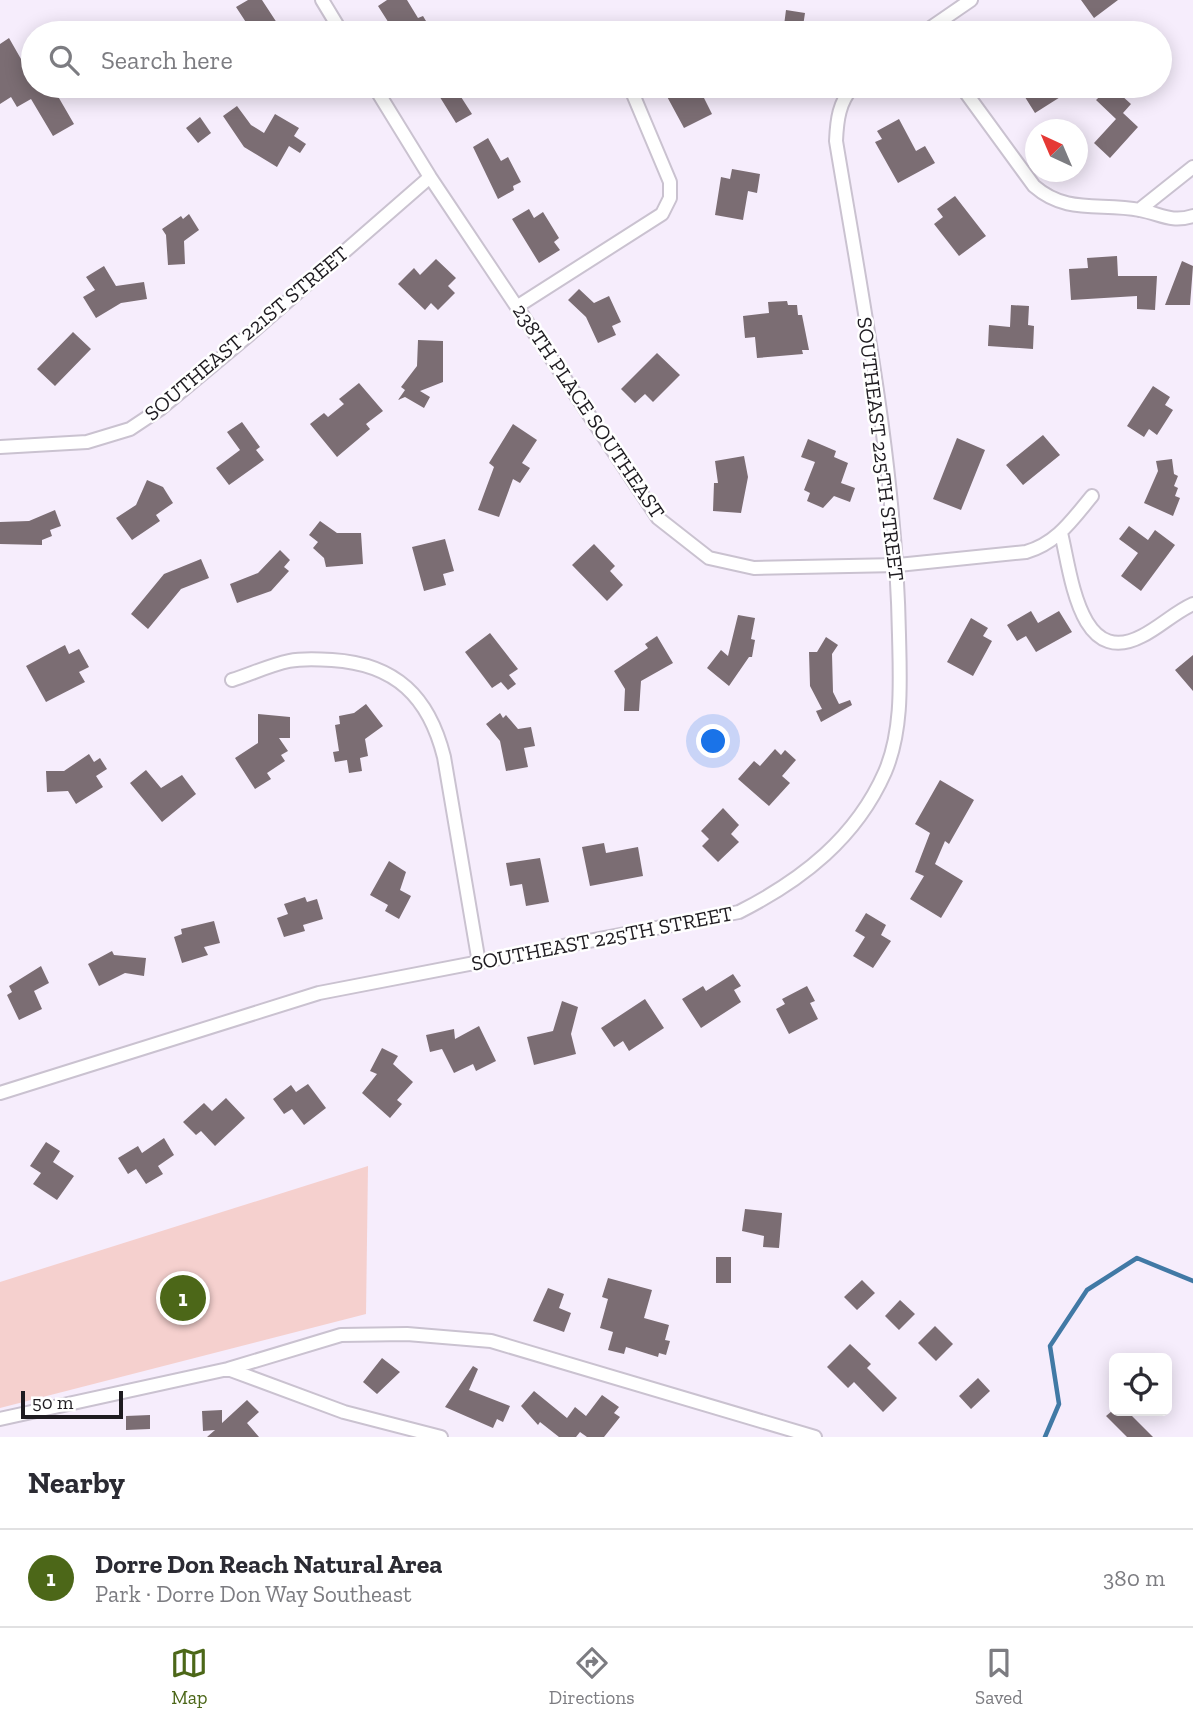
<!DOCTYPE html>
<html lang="en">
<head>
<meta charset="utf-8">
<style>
  :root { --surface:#fff; --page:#f2f2f3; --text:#2b2b33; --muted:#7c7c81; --line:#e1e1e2; --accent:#4c6718 }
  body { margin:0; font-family:"Zilla Slab",serif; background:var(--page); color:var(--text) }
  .controls { position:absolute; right:21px; bottom:21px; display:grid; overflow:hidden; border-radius:10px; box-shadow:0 4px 18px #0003 }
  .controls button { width:63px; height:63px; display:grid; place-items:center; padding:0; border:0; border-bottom:2px solid var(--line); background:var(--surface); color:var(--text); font:35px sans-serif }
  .compass { position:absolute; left:1025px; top:119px; width:63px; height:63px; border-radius:50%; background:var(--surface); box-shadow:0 4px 18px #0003; rotate:316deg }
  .scale { position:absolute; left:21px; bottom:18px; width:102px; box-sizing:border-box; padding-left:7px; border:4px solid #1e1b20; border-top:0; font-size:19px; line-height:24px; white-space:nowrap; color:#1e1b20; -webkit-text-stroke:5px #fff; paint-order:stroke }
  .you { position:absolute; left:714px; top:742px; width:24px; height:24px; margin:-18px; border:5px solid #fff; border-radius:50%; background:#1a73e8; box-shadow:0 0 0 10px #1a73e833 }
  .badge { display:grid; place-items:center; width:46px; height:46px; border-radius:50%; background:var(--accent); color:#fff; font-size:23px; font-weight:700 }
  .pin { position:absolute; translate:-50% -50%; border:4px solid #fff; box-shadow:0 2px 7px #0006 }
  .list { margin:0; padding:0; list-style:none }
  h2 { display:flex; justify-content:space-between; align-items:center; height:91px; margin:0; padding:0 28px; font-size:30px }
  h2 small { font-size:23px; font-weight:400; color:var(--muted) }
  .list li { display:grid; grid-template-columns:46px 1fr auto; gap:21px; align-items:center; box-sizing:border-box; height:98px; padding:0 28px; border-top:2px solid var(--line) }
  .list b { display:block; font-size:26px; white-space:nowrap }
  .list p { margin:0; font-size:23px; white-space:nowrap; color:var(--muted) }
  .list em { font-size:23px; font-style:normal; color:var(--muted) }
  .icon { flex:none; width:38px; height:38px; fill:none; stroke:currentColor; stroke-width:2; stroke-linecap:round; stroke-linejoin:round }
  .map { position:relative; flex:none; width:1193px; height:1437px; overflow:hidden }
  .search { position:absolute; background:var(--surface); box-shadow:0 4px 18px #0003; left:21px; right:21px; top:21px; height:77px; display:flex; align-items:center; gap:18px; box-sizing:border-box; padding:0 24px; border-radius:38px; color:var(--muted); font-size:26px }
  .sheet { height:189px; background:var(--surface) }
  nav { display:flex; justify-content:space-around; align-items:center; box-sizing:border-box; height:98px; border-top:2px solid var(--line); background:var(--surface); font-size:19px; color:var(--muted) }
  nav a { display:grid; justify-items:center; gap:4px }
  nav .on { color:var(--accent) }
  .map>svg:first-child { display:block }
  .green { fill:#f5d0ce }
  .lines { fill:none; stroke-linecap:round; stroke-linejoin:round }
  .stream { stroke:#4179a5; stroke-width:4.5 }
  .building { fill:#7b6d73 }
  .minor-casing { stroke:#cac2d0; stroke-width:16 }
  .minor { stroke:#fff; stroke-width:12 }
  .labels { text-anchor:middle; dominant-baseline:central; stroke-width:5; stroke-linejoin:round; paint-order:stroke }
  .street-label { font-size:21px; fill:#1e1b20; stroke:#fff }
</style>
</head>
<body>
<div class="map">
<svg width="1193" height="1437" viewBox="0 0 1193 1437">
  <rect width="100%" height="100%" fill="#f6edfc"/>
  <path class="green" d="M368,1166L366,1314L0,1408V1282Z"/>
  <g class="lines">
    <path class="stream" d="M1045,1437L1059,1404L1050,1346L1087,1290L1137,1258L1193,1281"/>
  </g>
  <path class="building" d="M248,0H262L279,26L268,33H253L236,7Z
    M387,0H407L418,18L423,16L429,26L426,29L429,33H400L392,28L378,6Z
    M1081,0H1118L1094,18Z
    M786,10L805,13L802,33H783Z
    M9,38L33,80V86H52L74,124L53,136L31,99L17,107L11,97L0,104V44Z
    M433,86H454L472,114L456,123Z
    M676,86H698L712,114L684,128L664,91Z
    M1018,86H1059L1065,94L1035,113Z
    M1111,86L1131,104L1123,113L1138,127L1110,158L1094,143L1116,119L1096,100Z
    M237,106L251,125L264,133L275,114L299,128L294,136L306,144L300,153L289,146L277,167L244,147L223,116Z
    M200,117L211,133L198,143L186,128Z
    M899,119L916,151L925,146L935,163L898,183L875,142L882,139L877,131Z
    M488,138L501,161L508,157L521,182L513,186L514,190L498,199L473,147Z
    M732,169L760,174L757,193L748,191L743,220L715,215L721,177L730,179Z
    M955,196L986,236L959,256L934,224L943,217L937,209Z
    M529,209L534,218L543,212L559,238L554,242L560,250L539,263L512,219Z
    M189,214L199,230L184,241L185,264L168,265L166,235L162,229L181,216L183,219Z
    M1117,256L1118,276H1157L1155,310L1137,309V296L1071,300L1069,269L1088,268L1087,258Z
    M436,259L456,278L448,286L455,293L438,310L431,303L425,310L398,284L414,268L420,275Z
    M1182,261L1193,266L1190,305H1165Z
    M104,266L116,286L144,282L147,299L121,303L96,318L83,297L95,290L86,277Z
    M579,289L594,303L609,296L621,322L612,326L616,335L598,343L586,317L568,300Z
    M787,301L788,305H797L798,315H802L809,350H802L803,354L757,358L755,337L745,338L743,316L769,313L768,302Z
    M1011,305L1029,306L1028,325L1034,326L1033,349L988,346L989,325L1010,327Z
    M73,332L91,349L55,386L37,369Z
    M418,340L443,341V382L420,391L430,397L424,408L405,397L398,400L405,390L401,387L417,366Z
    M657,353L680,375L653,402L645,394L635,403L621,389Z
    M359,383L383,411L366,424L370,429L337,457L310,424L324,413L328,417L344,404L339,399Z
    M1153,386L1170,397L1165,405L1173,410L1157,435L1149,429L1144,437L1127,426Z
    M242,422L260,447L256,450L264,460L229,485L216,468L240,450L227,432Z
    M513,424L537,440L522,463L530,468L520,483L513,479L499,517L478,510L494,467L489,463Z
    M1043,435L1060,455L1023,485L1006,465Z
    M957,438L985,450L961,510L933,499Z
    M808,439L836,451L834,457L848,463L841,483L855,488L850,502L834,496L823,508L807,501L810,493L804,490L815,462L801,457Z
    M744,456L748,477L741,513L713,511L714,483H718L715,461Z
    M1172,459L1174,474L1178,476L1174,486L1178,488L1175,496L1180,498L1173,516L1144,503L1158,471L1156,461Z
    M147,480L163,487L173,503L156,515L160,521L132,540L116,518L136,505Z
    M55,510L61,526L50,530L52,536L42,540V545L0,544V522L29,521Z
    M320,521L337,533H361L363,564L326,567L324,558L313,548L318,542L309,535Z
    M1129,526L1148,540L1155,530L1175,545L1141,591L1121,576L1138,553L1119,539Z
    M445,539L454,571L443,574L446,585L424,591L412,547Z
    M594,544L615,566L610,571L623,585L607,601L572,565Z
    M280,550L290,560L284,567L289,571L271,591L237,603L230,584L258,573Z
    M201,559L209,578L181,589L148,629L131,614L164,574Z
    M1031,611L1038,623L1059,611L1072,632L1036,652L1026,636L1017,641L1007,625Z
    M738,615L755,618L751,639L755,640L752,657H749L729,686L707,668L721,650L728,656Z
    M971,618L988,628L983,636L992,641L973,676L947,662Z
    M490,633L518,669L509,675L516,684L508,690L501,682L492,688L465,652Z
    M657,636L673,663L641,681L639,711H624L625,689L614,671L648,648L645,644Z
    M826,637L838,645L832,654L833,692L839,704L850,700L852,705L821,722L816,711L822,709L810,686L809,652H817Z
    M65,645L69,654L79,649L89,667L79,672L85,682L46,702L26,666Z
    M1193,655V691L1175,670Z
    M366,704L383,726L365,739L368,756L360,758L362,771L349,773L347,760L335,762L333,752L339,751L335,725L340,724L339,716L354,713Z
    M500,713L503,718L506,715L518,729L531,727L535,746L524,748L528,767L506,771L500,741L486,724Z
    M258,714L290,717V738H279L288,751L281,755L285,761L267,773L271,779L255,789L235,758L258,743Z
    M775,749L781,755L785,750L796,760L782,776L790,783L769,806L738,779L754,761L760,766Z
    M89,754L94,762L100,758L107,769L96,776L103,787L76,804L68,791L47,792L46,771H64Z
    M146,770L161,788L182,775L196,794L162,822L130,783Z
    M940,780L974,800L949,844L945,841L935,864L963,881L941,918L910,899L924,876L915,872L930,833L915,824Z
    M723,808L739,825L731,834L739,842L718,862L702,846L709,839L701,831Z
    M604,843L606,853L638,847L643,876L590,886L582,847Z
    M540,858L549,902L526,906L522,884L510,886L506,863Z
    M389,861L406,872L400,890L411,896L399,919L385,911L388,905L370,895Z
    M305,897L307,902L317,899L323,919L303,925L305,931L284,937L277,918L288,914L284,904Z
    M866,913L886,925L881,935L891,941L873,968L853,956L865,937L855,931Z
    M214,921L220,943L204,947L208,955L182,963L174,937L182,934L181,929Z
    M112,951L114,955L146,958L144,976L125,973L99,986L88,964Z
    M41,966L49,983L34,991L42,1009L19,1020L7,995L12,992L9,986Z
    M733,974L741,986L734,990L741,1002L701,1028L682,999L703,986L706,991Z
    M807,986L815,1001L810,1003L818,1019L789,1034L776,1009L785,1004L782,999Z
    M645,999L664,1028L629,1051L623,1041L614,1047L601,1028Z
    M562,1001L578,1007L571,1034L576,1054L534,1065L527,1037L553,1031Z
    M479,1026L496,1061L476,1071L473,1064L454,1073L442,1049L430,1052L426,1035L454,1029L455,1039Z
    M382,1048L398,1056L393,1064L413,1082L397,1100L402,1104L390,1118L362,1093L377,1074L370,1071Z
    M308,1084L326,1108L304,1125L292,1109L284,1114L273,1099L291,1085L296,1092Z
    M226,1098L245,1118L215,1146L201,1131L196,1135L183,1122L204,1103L212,1111Z
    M164,1138L174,1155L158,1166L163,1174L146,1184L136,1169L128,1174L118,1158L138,1146L142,1153Z
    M46,1142L60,1151L53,1162L74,1176L57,1200L33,1184L41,1173L30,1166Z
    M745,1209L782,1213L779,1248L763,1247L764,1236L742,1231Z
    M716,1257H731V1283H716Z
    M608,1278L652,1290L644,1318L669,1325L665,1340L670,1341L666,1355L659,1353L658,1357L626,1347L624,1354L608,1350L613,1332L600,1328L608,1299L602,1297Z
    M862,1280L875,1293L857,1310L844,1297Z
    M548,1288L564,1294L559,1308L571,1313L564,1332L533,1321Z
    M900,1300L915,1314L899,1330L885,1316Z
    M935,1326L953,1344L936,1361L918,1343Z
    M850,1344L871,1364L867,1368L897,1398L883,1412L854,1382L848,1388L827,1367Z
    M382,1358L400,1372L377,1394L363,1382Z
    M473,1366L478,1369L469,1390L510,1406L503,1422L497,1419L493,1428L445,1407Z
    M978,1378L990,1391L971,1409L959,1396Z
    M534,1391L567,1418L575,1407L586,1416L602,1395L619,1407L614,1413L620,1417L604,1437H587L580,1432L576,1437H559L540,1422L538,1425L521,1406Z
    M247,1400L259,1412L247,1423L259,1437H207L215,1430L203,1431L202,1411L222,1410V1423Z
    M1112,1411H1127L1153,1437H1127L1106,1416Z
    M150,1415V1429L126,1430V1416Z"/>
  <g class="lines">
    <defs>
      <path id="minor" d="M322,0L342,33
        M923,33L971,0
        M374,86L430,177L658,518L709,558L754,568L898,565L1026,552C1057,543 1072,520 1092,496
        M961,86L1034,186C1067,215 1101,202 1140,210C1161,214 1171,223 1193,216
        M1139,210L1193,167
        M518,306L662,214L670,198V182L630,87
        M0,447L87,442L130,429L160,409L250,334L430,177
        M1061,533C1071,573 1079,669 1142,636C1160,627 1175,612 1193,604
        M232,680C251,674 270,665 289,661C303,658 318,659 332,660C396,664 429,697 444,757L479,963
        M0,1093L319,993L739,912C802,880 856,838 885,772C903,730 900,680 899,635C896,469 863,304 836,141C837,119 839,103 853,86
        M228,1369L344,1412L441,1437
        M0,1419L228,1369L341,1335L407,1334L491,1341L815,1437"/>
    </defs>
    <use href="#minor" class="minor-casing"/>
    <use href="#minor" class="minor"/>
  </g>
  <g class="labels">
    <g class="street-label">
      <text transform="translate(246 333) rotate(-40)">SOUTHEAST 221ST STREET</text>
      <text transform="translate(589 411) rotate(56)">238TH PLACE SOUTHEAST</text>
      <text transform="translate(881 449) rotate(83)">SOUTHEAST 225TH STREET</text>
      <text transform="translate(602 938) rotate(-11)">SOUTHEAST 225TH STREET</text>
    </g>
  </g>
</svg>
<div class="controls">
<button><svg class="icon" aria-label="locate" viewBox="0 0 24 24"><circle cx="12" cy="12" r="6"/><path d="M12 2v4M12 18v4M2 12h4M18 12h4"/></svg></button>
</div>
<svg class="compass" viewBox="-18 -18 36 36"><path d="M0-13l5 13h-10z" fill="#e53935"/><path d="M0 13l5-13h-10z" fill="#7c7c81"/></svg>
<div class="scale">50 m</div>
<div class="you"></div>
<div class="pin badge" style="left:183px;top:1298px">1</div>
<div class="search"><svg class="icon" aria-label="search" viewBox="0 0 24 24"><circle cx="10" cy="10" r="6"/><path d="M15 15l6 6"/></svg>Search here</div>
</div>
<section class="sheet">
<h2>Nearby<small></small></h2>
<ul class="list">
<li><span class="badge">1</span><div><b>Dorre Don Reach Natural Area</b><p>Park · Dorre Don Way Southeast</p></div><em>380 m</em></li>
</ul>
</section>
<nav>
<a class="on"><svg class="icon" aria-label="map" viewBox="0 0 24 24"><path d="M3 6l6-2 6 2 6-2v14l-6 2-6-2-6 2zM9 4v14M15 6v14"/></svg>Map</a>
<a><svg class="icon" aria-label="directions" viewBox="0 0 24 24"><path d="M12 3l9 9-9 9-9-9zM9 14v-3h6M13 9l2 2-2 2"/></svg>Directions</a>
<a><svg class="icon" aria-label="saved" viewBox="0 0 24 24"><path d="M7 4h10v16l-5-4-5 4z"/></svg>Saved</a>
</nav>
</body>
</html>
